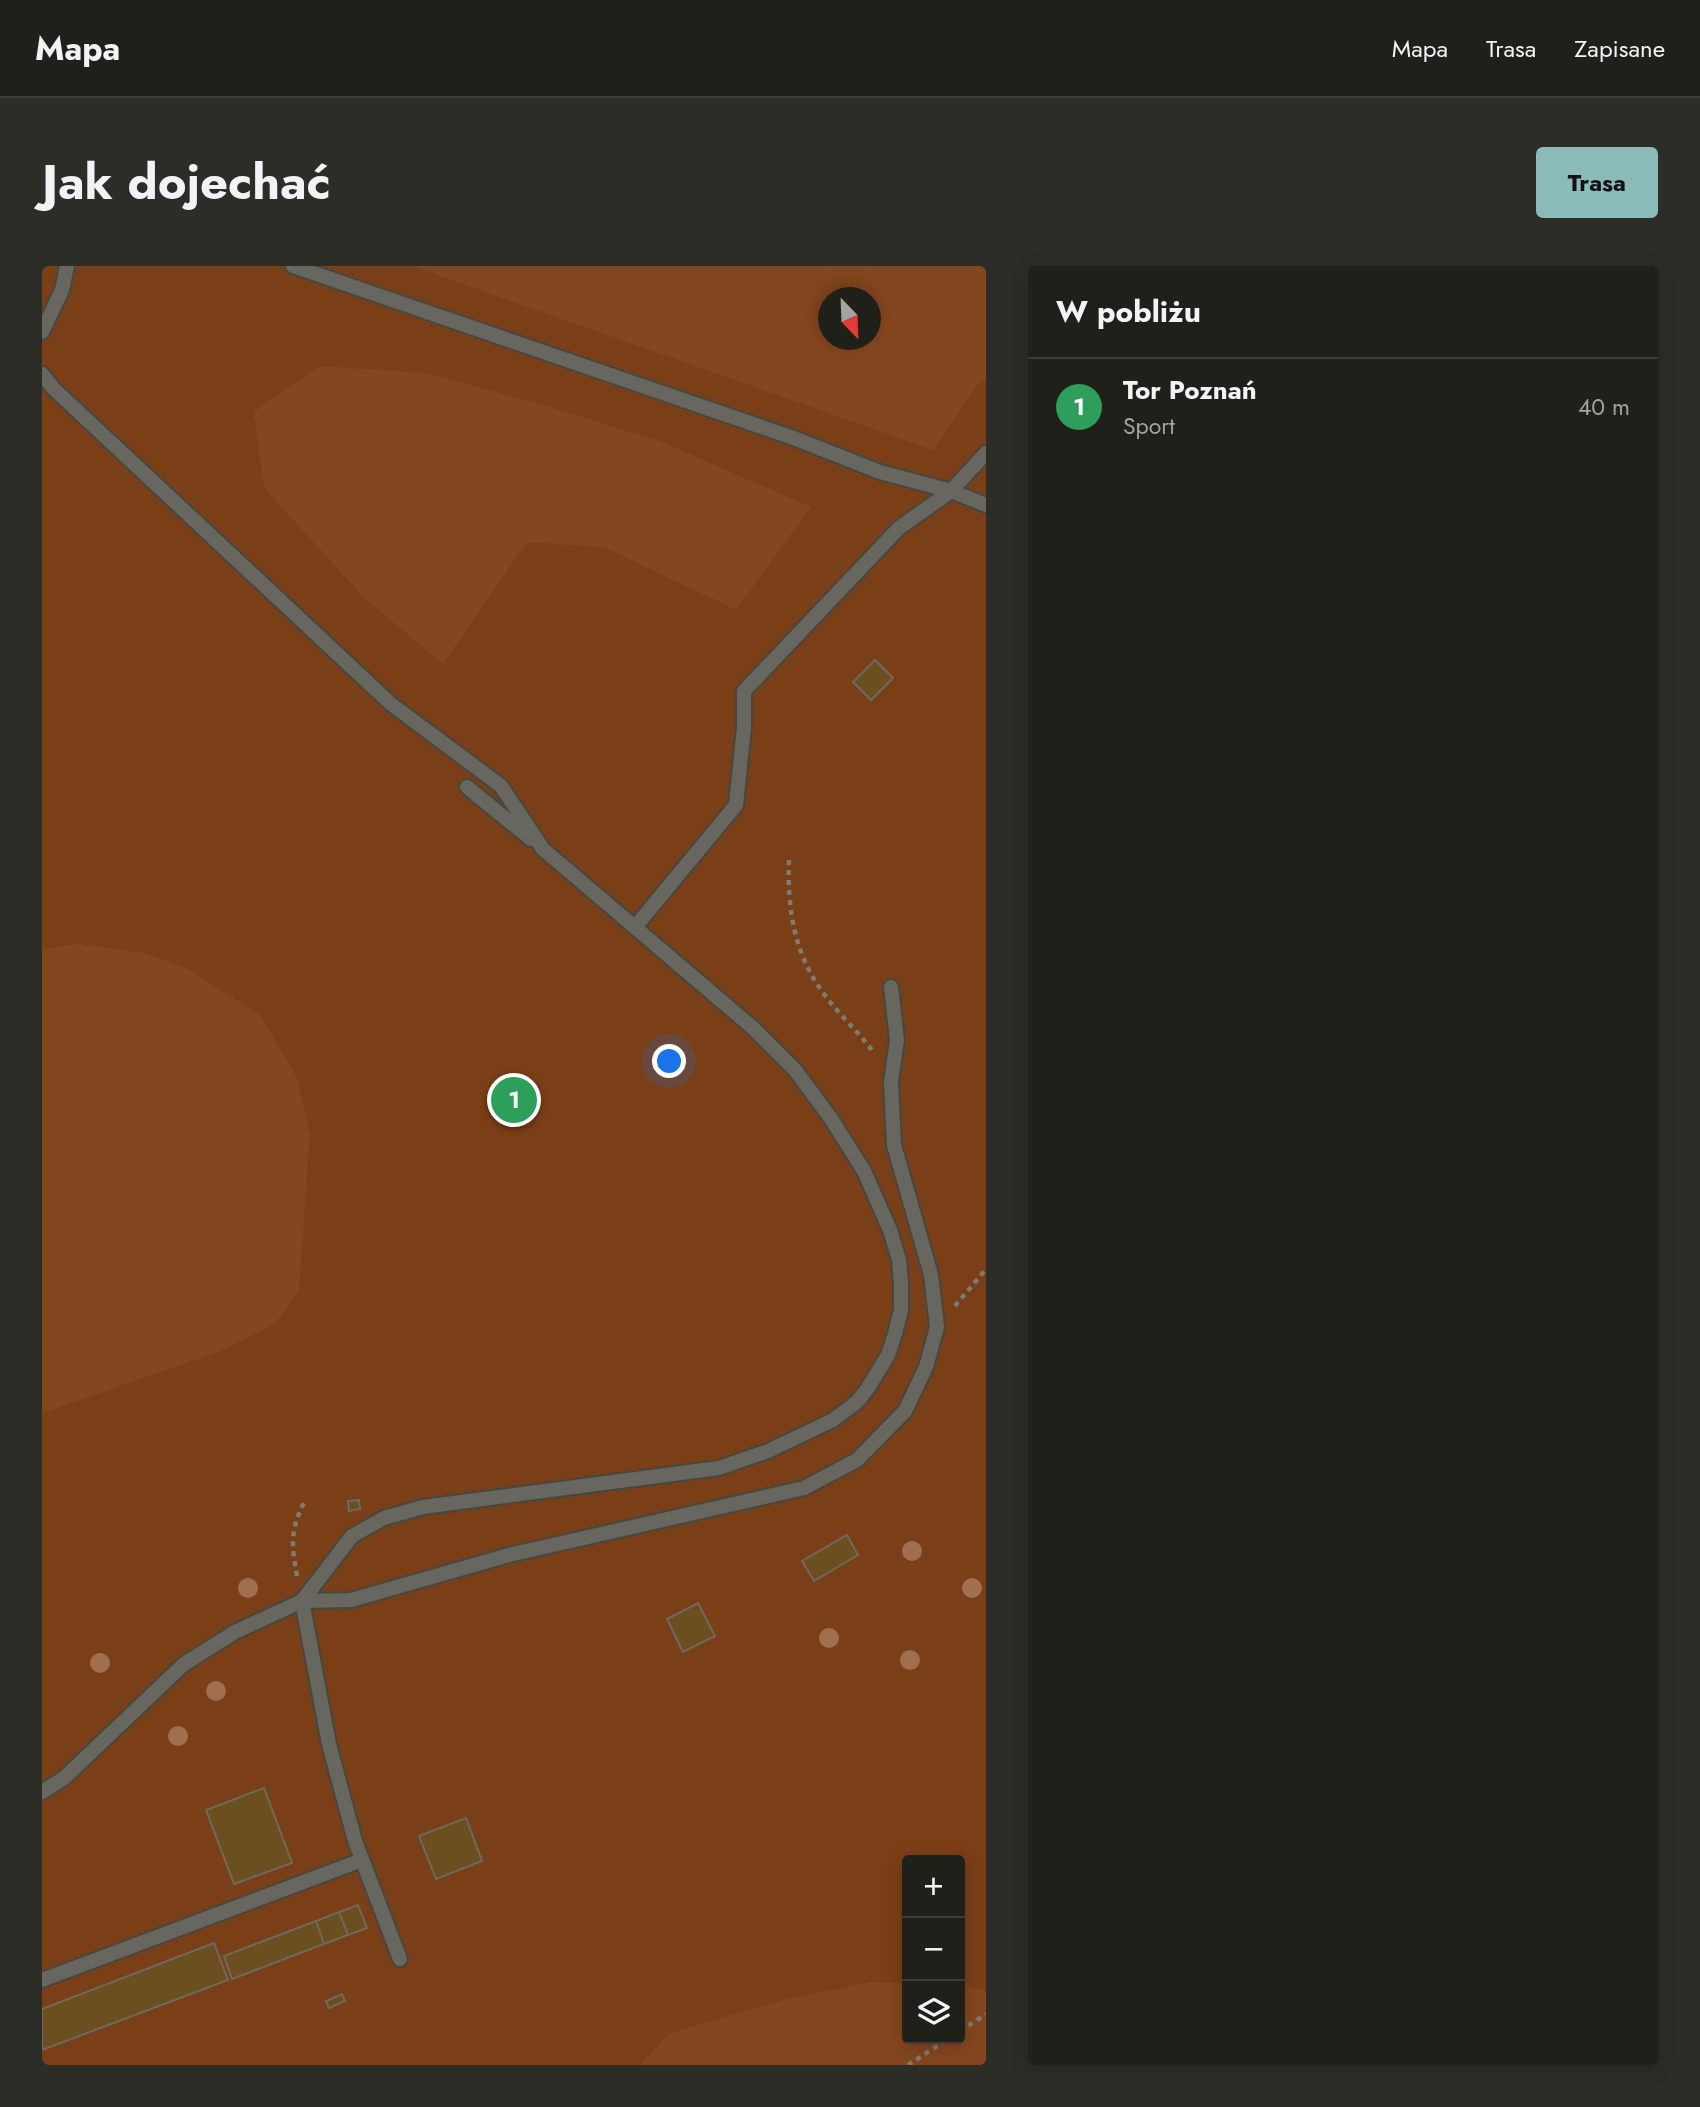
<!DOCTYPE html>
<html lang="pl">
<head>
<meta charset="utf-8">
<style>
  :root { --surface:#20201a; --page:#2d2d27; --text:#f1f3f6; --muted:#a2a3a2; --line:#3d3e39; --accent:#8bbbb9 }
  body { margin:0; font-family:Jost,sans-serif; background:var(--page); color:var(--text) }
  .controls { position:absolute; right:21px; bottom:21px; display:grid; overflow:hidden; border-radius:7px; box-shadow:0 4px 18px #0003 }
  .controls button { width:63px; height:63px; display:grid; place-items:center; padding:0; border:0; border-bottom:2px solid var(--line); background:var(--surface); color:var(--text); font:35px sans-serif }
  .compass { position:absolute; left:776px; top:21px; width:63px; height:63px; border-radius:50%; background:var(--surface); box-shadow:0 4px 18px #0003; rotate:157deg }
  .you { position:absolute; left:628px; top:796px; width:24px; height:24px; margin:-18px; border:5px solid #fff; border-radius:50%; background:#1a73e8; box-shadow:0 0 0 10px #1a73e833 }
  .badge { display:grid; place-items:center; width:46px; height:46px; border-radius:50%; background:var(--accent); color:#fff; font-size:23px; font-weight:700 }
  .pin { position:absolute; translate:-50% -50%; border:4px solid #fff; box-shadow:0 2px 7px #0006 }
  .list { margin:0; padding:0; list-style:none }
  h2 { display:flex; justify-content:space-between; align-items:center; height:91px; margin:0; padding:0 28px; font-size:30px }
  h2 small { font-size:23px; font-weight:400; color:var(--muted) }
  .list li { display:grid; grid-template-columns:46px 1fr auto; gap:21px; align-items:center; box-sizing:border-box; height:98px; padding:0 28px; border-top:2px solid var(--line) }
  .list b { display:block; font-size:26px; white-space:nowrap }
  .list p { margin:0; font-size:23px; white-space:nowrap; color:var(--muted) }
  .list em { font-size:23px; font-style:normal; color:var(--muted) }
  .icon { flex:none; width:38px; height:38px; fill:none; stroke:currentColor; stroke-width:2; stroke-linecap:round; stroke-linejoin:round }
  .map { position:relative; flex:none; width:944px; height:1799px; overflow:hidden; border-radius:7px }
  header { display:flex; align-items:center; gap:42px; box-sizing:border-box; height:98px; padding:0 35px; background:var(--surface); border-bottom:2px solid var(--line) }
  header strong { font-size:33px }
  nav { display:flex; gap:38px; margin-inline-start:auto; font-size:24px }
  .intro { display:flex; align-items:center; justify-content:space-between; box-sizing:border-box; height:168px; padding:0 42px }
  h1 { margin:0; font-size:49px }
  .button { padding:18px 32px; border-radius:7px; background:var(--accent); color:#111; font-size:24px; font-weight:700 }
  main { display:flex; gap:42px; padding:0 42px }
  aside { flex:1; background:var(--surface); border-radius:7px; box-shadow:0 4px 18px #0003 }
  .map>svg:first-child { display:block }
  .green { fill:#7b3f17; fill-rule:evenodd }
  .forest { fill:#84461e; fill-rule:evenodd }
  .building { fill:#6b4f1e; stroke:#6e6962; stroke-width:2 }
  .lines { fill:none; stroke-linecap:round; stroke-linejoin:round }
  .lane-casing { stroke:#474741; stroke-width:18 }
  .path { stroke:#7c7c76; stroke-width:4.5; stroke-dasharray:5 5; stroke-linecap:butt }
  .lane { stroke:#67675f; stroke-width:14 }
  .tree { fill:#9f6f4f }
</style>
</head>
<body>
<header>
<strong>Mapa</strong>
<nav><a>Mapa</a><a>Trasa</a><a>Zapisane</a></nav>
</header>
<div class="intro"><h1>Jak dojechać</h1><a class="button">Trasa</a></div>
<main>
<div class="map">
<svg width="944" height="1799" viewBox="0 0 944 1799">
  <rect width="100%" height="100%" fill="#2a2a23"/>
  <path class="green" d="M0,0H944V1799H0ZM786,32H828V74H786ZM865,1594H918V1773H865Z"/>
  <path class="forest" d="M370,0H944V112L933,122L891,184ZM786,32H828V74H786Z
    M278,100L384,107L501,139L620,176L769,241L694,344L562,281L485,276L401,398L324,334L222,222L212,145Z
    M37,678L102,687L146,703L219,750L255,812L268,868L257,1024L233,1058L179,1085L0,1147V683Z
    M829,1716L865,1717V1773H918V1718L944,1725V1799H598L626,1768L741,1734Z"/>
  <path class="building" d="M833,394L851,412L829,434L811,416Z
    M317,1234L318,1243L307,1245L306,1235Z
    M805,1269L816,1289L772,1315L760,1295Z
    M656,1337L673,1370L641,1386L625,1353Z
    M222,1522L250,1597L192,1618L164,1544Z
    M424,1552L440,1595L394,1613L377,1570Z
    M316,1639L325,1662L306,1669L297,1646Z
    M297,1646L306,1669L282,1678L274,1655Z
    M274,1655L282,1678L190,1713L182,1690Z
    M172,1677L186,1714L0,1784V1743Z
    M300,1728L303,1735L287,1742L284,1735Z"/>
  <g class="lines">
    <defs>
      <path id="lane" d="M251,0L749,171L838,206L909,225L944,239
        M0,66L20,24L25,0
        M0,108L12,123L349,438L459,520L501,583L711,762L753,804L788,851L822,905L848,964L857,994L859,1016V1044L853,1068L846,1089L826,1122L815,1136L791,1154L726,1185L677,1202L381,1241L342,1252L310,1270L260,1335L287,1478L313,1575L358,1693
        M425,521L489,573
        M593,661L694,539L702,461V425L857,262L909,225L944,187
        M0,1526L22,1512L142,1398L193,1366L260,1335L309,1334L467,1289L762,1222L815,1194L863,1145L884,1101L895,1061L889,1009L852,879L849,816L855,774L849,721
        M0,1714L320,1594"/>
    </defs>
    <use href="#lane" class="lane-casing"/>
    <path class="path" d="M747,594C745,642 752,688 782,728C797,749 817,766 832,787
      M913,1040L944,1003
      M255,1310C249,1277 248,1263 264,1233
      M918,1765L944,1748
      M866,1799L906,1773"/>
    <use href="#lane" class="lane"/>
  </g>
  <g class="tree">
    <circle cx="870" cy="1285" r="10"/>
    <circle cx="206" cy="1322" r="10"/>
    <circle cx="930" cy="1322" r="10"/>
    <circle cx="787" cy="1372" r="10"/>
    <circle cx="868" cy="1394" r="10"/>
    <circle cx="58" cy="1397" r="10"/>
    <circle cx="174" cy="1425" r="10"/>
    <circle cx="136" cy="1470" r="10"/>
  </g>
</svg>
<div class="controls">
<button>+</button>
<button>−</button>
<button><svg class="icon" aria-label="layers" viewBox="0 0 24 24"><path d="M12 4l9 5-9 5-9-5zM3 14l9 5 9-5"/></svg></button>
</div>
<svg class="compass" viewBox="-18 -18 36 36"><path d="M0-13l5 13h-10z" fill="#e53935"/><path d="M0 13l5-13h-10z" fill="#a2a3a2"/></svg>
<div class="you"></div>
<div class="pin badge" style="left:472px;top:834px;background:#2e9e5b">1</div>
</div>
<aside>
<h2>W pobliżu<small></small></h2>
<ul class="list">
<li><span class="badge" style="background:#2e9e5b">1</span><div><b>Tor Poznań</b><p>Sport</p></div><em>40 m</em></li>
</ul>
</aside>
</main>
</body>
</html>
